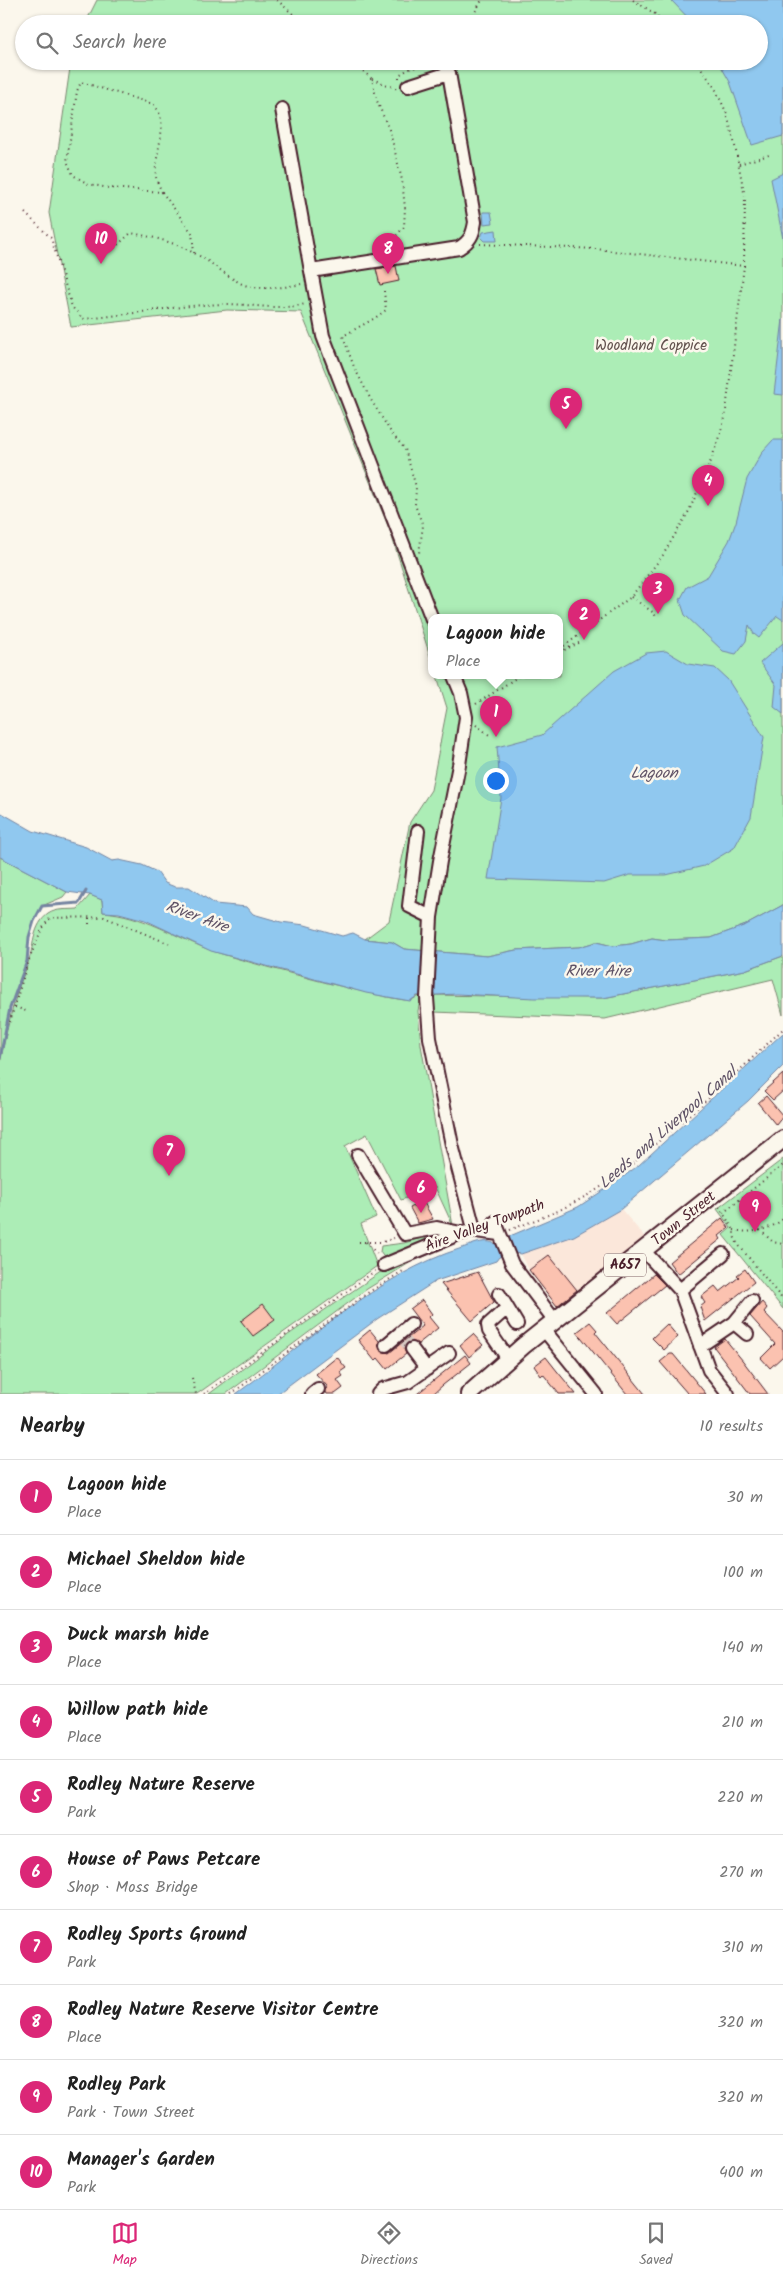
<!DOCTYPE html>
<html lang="en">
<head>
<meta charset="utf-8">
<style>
  :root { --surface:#fff; --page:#f6f6f6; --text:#222; --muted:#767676; --line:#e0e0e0; --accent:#db2777 }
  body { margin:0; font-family:Kalam,sans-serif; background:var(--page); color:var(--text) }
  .you { position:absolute; left:495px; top:780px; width:18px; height:18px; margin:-12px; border:4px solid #fff; border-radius:50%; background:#1a73e8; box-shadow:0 0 0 8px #1a73e833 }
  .badge { display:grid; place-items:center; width:32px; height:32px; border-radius:50%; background:var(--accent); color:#fff; font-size:16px; font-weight:700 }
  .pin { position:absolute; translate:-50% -41px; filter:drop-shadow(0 1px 2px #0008) }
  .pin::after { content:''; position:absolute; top:26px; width:18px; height:15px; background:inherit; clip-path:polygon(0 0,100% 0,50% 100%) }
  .popup { position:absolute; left:428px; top:614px; width:135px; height:65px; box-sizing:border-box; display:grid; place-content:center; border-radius:10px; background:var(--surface); filter:drop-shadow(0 1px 4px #0005); font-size:16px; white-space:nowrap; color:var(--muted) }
  .popup b { font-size:19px; color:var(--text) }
  .popup::after { content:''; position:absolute; left:50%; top:100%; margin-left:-10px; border:10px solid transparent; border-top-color:var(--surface) }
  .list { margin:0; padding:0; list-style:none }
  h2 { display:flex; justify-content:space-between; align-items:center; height:65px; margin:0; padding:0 20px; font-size:21px }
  h2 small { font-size:16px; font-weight:400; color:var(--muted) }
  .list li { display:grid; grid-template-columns:32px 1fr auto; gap:15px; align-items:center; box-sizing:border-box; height:75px; padding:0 20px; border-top:1px solid var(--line) }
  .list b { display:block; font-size:19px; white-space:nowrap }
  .list p { margin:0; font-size:16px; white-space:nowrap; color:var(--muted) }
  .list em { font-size:16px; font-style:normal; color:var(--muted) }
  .icon { flex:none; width:28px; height:28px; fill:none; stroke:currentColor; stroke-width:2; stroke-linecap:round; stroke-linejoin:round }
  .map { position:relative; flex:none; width:783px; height:1394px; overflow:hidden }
  .search { position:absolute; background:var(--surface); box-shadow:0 1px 4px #0004; left:15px; right:15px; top:15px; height:55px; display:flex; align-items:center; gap:12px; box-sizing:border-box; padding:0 18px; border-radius:28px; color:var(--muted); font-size:19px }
  .sheet { height:815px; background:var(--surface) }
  nav { display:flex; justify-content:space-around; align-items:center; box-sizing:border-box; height:70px; border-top:1px solid var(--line); background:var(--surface); font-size:14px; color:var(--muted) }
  nav a { display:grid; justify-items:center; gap:2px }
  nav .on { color:var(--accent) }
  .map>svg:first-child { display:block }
  .built { fill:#fbe7da }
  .green { fill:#acedb6; stroke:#7b8670 }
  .water { fill:#90c8ef; stroke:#7484a1 }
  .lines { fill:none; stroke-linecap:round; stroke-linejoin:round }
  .stream { stroke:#7484a1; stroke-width:3 }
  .building { fill:#fbc2b0; stroke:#4a1f2b }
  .minor-tunnel { stroke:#d8ccc5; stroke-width:12; stroke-dasharray:12 6; stroke-linecap:butt }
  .minor-casing { stroke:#4a1f2b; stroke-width:16 }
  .major-casing { stroke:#4a1f2b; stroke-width:20 }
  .path { stroke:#4a1f2b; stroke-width:2; stroke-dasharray:1 4; stroke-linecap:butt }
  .minor { stroke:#fbf7ec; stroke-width:12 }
  .major { stroke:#fbf7ec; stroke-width:16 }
  .labels { text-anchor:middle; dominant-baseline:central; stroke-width:5; stroke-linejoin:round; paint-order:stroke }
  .shield { fill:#fbf7ec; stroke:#7f6065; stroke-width:1 }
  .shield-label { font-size:14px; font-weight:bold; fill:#4a1f2b }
  .park-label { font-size:15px; fill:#62524e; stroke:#fbf7ec }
  .street-label { font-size:15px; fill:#4a1f2b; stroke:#fbf7ec }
  .water-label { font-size:16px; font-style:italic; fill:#5f5266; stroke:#fbf7ec }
</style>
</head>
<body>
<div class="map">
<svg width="783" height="1394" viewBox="0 0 783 1394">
  <rect width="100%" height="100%" fill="#fbf7ec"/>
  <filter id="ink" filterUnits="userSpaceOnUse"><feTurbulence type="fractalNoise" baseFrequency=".02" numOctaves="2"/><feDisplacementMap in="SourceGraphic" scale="10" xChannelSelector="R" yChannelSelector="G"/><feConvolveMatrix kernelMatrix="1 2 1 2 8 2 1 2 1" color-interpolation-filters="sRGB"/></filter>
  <g filter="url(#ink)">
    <path class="built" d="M621,1209L649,1242L560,1310L529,1270L521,1254L574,1236Z"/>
    <path class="green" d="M97,0H783V905L746,925L711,938L666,940L652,938L631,944L613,946L596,942L579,947L516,950L487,956L404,949L392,942L365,939L389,921L410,822L431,790L447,708L437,676H560V618H432V662L390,531L301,312L227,310L71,327L49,213L71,61H759V24H85Z
      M0,857L67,892L63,897L42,906L34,921L29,937L27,961L10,1008L0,1058Z
      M90,895L102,900L103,912C144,915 173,936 210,950C230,958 400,1004 411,1000C415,999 416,996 421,996L418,1011L421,1045L453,1226L435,1187L401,1200L367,1134L345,1146L376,1217L361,1224L377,1266L197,1394H0V1065C4,1040 10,1016 17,993C20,982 26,971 29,960C34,944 33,925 48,914C57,908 67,910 78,909Z
      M783,956V1015L773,979L605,1019L434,1012V995L603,998L745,970Z
      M783,1159V1309L723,1235L731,1228L717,1209Z
      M425,1237L428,1244L386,1260L380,1252L381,1246L404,1243Z
      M431,1249L432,1253L411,1262L367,1289L226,1394H209L288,1335L385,1269Z"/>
    <path class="water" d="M671,0H783V136L752,145L730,82L718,61H759V24H694Z
      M783,173V239L771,179Z
      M483,212H491L493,223L484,224Z
      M496,230L497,241H484L481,238L483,232Z
      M783,319V395L774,394Z
      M773,440H783V620L777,616L759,638L754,634L749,625L746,641L736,654L723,651L685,615L680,600L687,587L708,576L729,541L736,522L747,479L763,451Z
      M783,643V714L774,707L776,685L760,663Z
      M666,651L688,664L715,668L728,680L764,737L751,817L734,848L704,866L666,875H630L604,883L488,879L501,798L497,747L542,735L614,671L646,653Z
      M0,812L33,831L86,847L112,861L119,860L142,865L157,872L165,883L175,887H189L215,904L247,907L253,914L281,922L305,925L342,936L353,933L365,939L392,942L404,949L487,956L516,950L579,947L596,942L613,946L631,944L652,938L666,940L711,938L746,925L783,905V956L745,970L603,998H534L457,994L417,996L410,1001L366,993L211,951L145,920L119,913L103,912L102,900L90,895L67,892L0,857Z
      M783,1033V1066L748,1101L621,1209L574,1236L521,1254L513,1253L499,1257L496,1261L436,1281L377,1319L277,1394H236C308,1342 376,1275 462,1248C475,1244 487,1237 498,1246L508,1243L510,1236L578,1207L616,1182L639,1165Z"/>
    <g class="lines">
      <path class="stream" d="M0,1058L10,1008L27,961L29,937L34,921L42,906L79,903L86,891"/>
    </g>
    <path class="building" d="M396,266L399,281L380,285L376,269Z
      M783,1074V1091L773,1100L764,1091Z
      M766,1096L783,1116L776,1125L758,1103Z
      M423,1201L433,1219L418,1223L410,1208Z
      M722,1218L729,1228L719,1236L721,1239L678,1274L669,1262Z
      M549,1255L577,1290L557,1306L529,1270Z
      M745,1269L754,1282L705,1321L700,1307L705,1303L701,1297L715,1286L720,1292L739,1277L737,1275Z
      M478,1272L494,1302L472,1321L441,1284Z
      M654,1274L665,1285L617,1324L607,1313Z
      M422,1300L432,1314L429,1317L438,1328L418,1344L412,1341L407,1343L404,1349L406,1354L387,1369L378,1358L375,1361L358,1340L370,1330L379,1341L380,1350L389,1353L423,1326L410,1309Z
      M762,1302L767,1308L764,1312L783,1332V1356L770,1368L761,1358L775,1344L750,1316Z
      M263,1304L275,1320L253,1336L241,1321Z
      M590,1322L597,1330L595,1332L645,1394H627L577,1332Z
      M667,1324L678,1337L664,1350L652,1338Z
      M473,1334L483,1345L469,1357L460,1345Z
      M725,1339L743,1361L768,1394H750L714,1347Z
      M670,1354H673L706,1394H688L660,1362Z
      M465,1355L471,1363L443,1385L433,1394H417Z
      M337,1357L346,1368L340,1372L343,1376L337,1380L343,1388L335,1394H327L326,1392L327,1386L316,1374Z
      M546,1357L557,1371L576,1394H559L543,1374L541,1376L534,1366Z"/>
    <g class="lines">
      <path class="minor-tunnel" d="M405,1341L412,1349"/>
      <defs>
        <path id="minor" d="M408,86L449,73L475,222C473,235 470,241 459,248L311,271L323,336L432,619
          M282,109L311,271
          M454,676L461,693L466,717L459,765L440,861L431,917L427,998L430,1038L452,1145L473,1225L476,1231L499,1234
          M418,831L409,906L431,917
          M358,1155L405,1234L437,1228L461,1233L476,1231
          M495,1222L512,1264L555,1321
          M644,1251L680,1290L709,1370L728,1394
          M384,1265L461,1233
          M680,1290L723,1254
          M499,1294L517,1324
          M507,1308L488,1325L489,1331L509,1360
          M734,1323L747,1334
          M545,1331L596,1394
          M386,1345L411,1324
          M700,1346L734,1323L752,1301
          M412,1349L427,1369
          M312,1394L318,1389
          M378,1394L383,1389L408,1382L449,1353"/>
        <path id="major" d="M469,1394L523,1346L783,1139"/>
      </defs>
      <use href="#minor" class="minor-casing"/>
      <use href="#major" class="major-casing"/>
      <path class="path" d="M277,0L304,24
        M633,0L654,13L665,24
        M468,24L482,0
        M352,61L372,79L377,101L390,132L402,180L405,208L404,227L395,237L380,248
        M377,61H380
        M700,66L701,61
        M399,78V75L409,69L436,61
        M372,79L398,89
        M739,164L769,155
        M162,192C160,188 157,182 156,177C153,154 172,122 153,104L81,82L77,91L67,161L73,175L88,184L109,188L162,192L192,233L194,253
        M25,213L51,238L72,307L83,319C130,315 177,305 225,304C252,304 278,311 305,304
        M480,244L596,249L744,266L745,197L734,141L727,114L715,88L696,61
        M114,248L131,233C153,237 174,242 194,253C210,261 224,274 240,283C256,291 283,288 301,284
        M384,291L386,310L375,318L343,336L354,367L371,400L392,434L405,449L416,487L415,505L423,526L419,553
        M631,597L654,613L656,617
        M560,649L631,597L663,555L689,511L712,458L725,418L744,266
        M560,652L581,642
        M476,704L519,676
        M476,725L492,737
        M89,918V925
        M15,1007L26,1011
        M10,1022C16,1001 36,928 51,918L104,917L170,944
        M719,1207L734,1230V1236L737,1243L783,1300
        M723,1213L783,1165
        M510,1230L558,1211L592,1193L623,1172L725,1084L783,1029
        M734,1230C751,1234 770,1230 783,1219
        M760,1230L773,1242L783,1244
        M359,1242H383L394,1238
        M366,1242L378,1255
        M192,1378L196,1394
        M204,1394L375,1271
        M231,1394L369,1292L403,1271"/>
      <use href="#minor" class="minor"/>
      <use href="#major" class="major"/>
    </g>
  </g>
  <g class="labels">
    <rect class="shield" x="604" y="1253.5" width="42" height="23" rx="4"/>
    <g class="shield-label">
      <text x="625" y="1265">A657</text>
    </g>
    <g class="park-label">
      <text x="651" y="346">Woodland Coppice</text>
    </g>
    <g class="street-label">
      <text transform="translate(684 1219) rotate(-39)">Town Street</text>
      <text transform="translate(485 1226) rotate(-20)">Aire Valley Towpath</text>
    </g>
    <g class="water-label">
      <text x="654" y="773">Lagoon</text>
      <text transform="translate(197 917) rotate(20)">River Aire</text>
      <text x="598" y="971">River Aire</text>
      <text transform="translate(668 1128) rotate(-41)">Leeds and Liverpool Canal</text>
    </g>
  </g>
</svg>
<div class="you"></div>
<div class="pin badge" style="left:496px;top:737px">1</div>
<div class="popup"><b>Lagoon hide</b>Place</div>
<div class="pin badge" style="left:584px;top:640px">2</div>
<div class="pin badge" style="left:658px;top:614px">3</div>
<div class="pin badge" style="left:708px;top:506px">4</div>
<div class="pin badge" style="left:566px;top:429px">5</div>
<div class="pin badge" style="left:421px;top:1213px">6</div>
<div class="pin badge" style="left:169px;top:1176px">7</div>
<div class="pin badge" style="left:388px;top:274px">8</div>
<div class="pin badge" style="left:755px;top:1232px">9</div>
<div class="pin badge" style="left:101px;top:264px">10</div>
<div class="search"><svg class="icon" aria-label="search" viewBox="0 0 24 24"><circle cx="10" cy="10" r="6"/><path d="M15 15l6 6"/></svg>Search here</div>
</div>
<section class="sheet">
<h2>Nearby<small>10 results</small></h2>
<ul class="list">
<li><span class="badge">1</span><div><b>Lagoon hide</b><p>Place</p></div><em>30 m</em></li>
<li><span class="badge">2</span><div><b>Michael Sheldon hide</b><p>Place</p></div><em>100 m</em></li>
<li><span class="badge">3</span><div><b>Duck marsh hide</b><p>Place</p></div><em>140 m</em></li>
<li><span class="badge">4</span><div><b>Willow path hide</b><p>Place</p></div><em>210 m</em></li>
<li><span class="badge">5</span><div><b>Rodley Nature Reserve</b><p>Park</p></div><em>220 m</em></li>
<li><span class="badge">6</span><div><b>House of Paws Petcare</b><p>Shop · Moss Bridge</p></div><em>270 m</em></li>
<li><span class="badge">7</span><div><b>Rodley Sports Ground</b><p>Park</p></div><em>310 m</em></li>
<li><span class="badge">8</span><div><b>Rodley Nature Reserve Visitor Centre</b><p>Place</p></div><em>320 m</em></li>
<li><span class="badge">9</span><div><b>Rodley Park</b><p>Park · Town Street</p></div><em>320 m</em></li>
<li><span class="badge">10</span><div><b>Manager's Garden</b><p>Park</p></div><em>400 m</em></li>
</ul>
</section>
<nav>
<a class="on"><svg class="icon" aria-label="map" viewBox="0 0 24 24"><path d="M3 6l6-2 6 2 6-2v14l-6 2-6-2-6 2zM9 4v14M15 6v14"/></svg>Map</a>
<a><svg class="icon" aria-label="directions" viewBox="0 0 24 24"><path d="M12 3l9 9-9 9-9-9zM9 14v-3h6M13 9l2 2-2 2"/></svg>Directions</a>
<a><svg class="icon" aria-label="saved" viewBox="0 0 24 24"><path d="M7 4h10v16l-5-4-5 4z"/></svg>Saved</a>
</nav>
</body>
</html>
